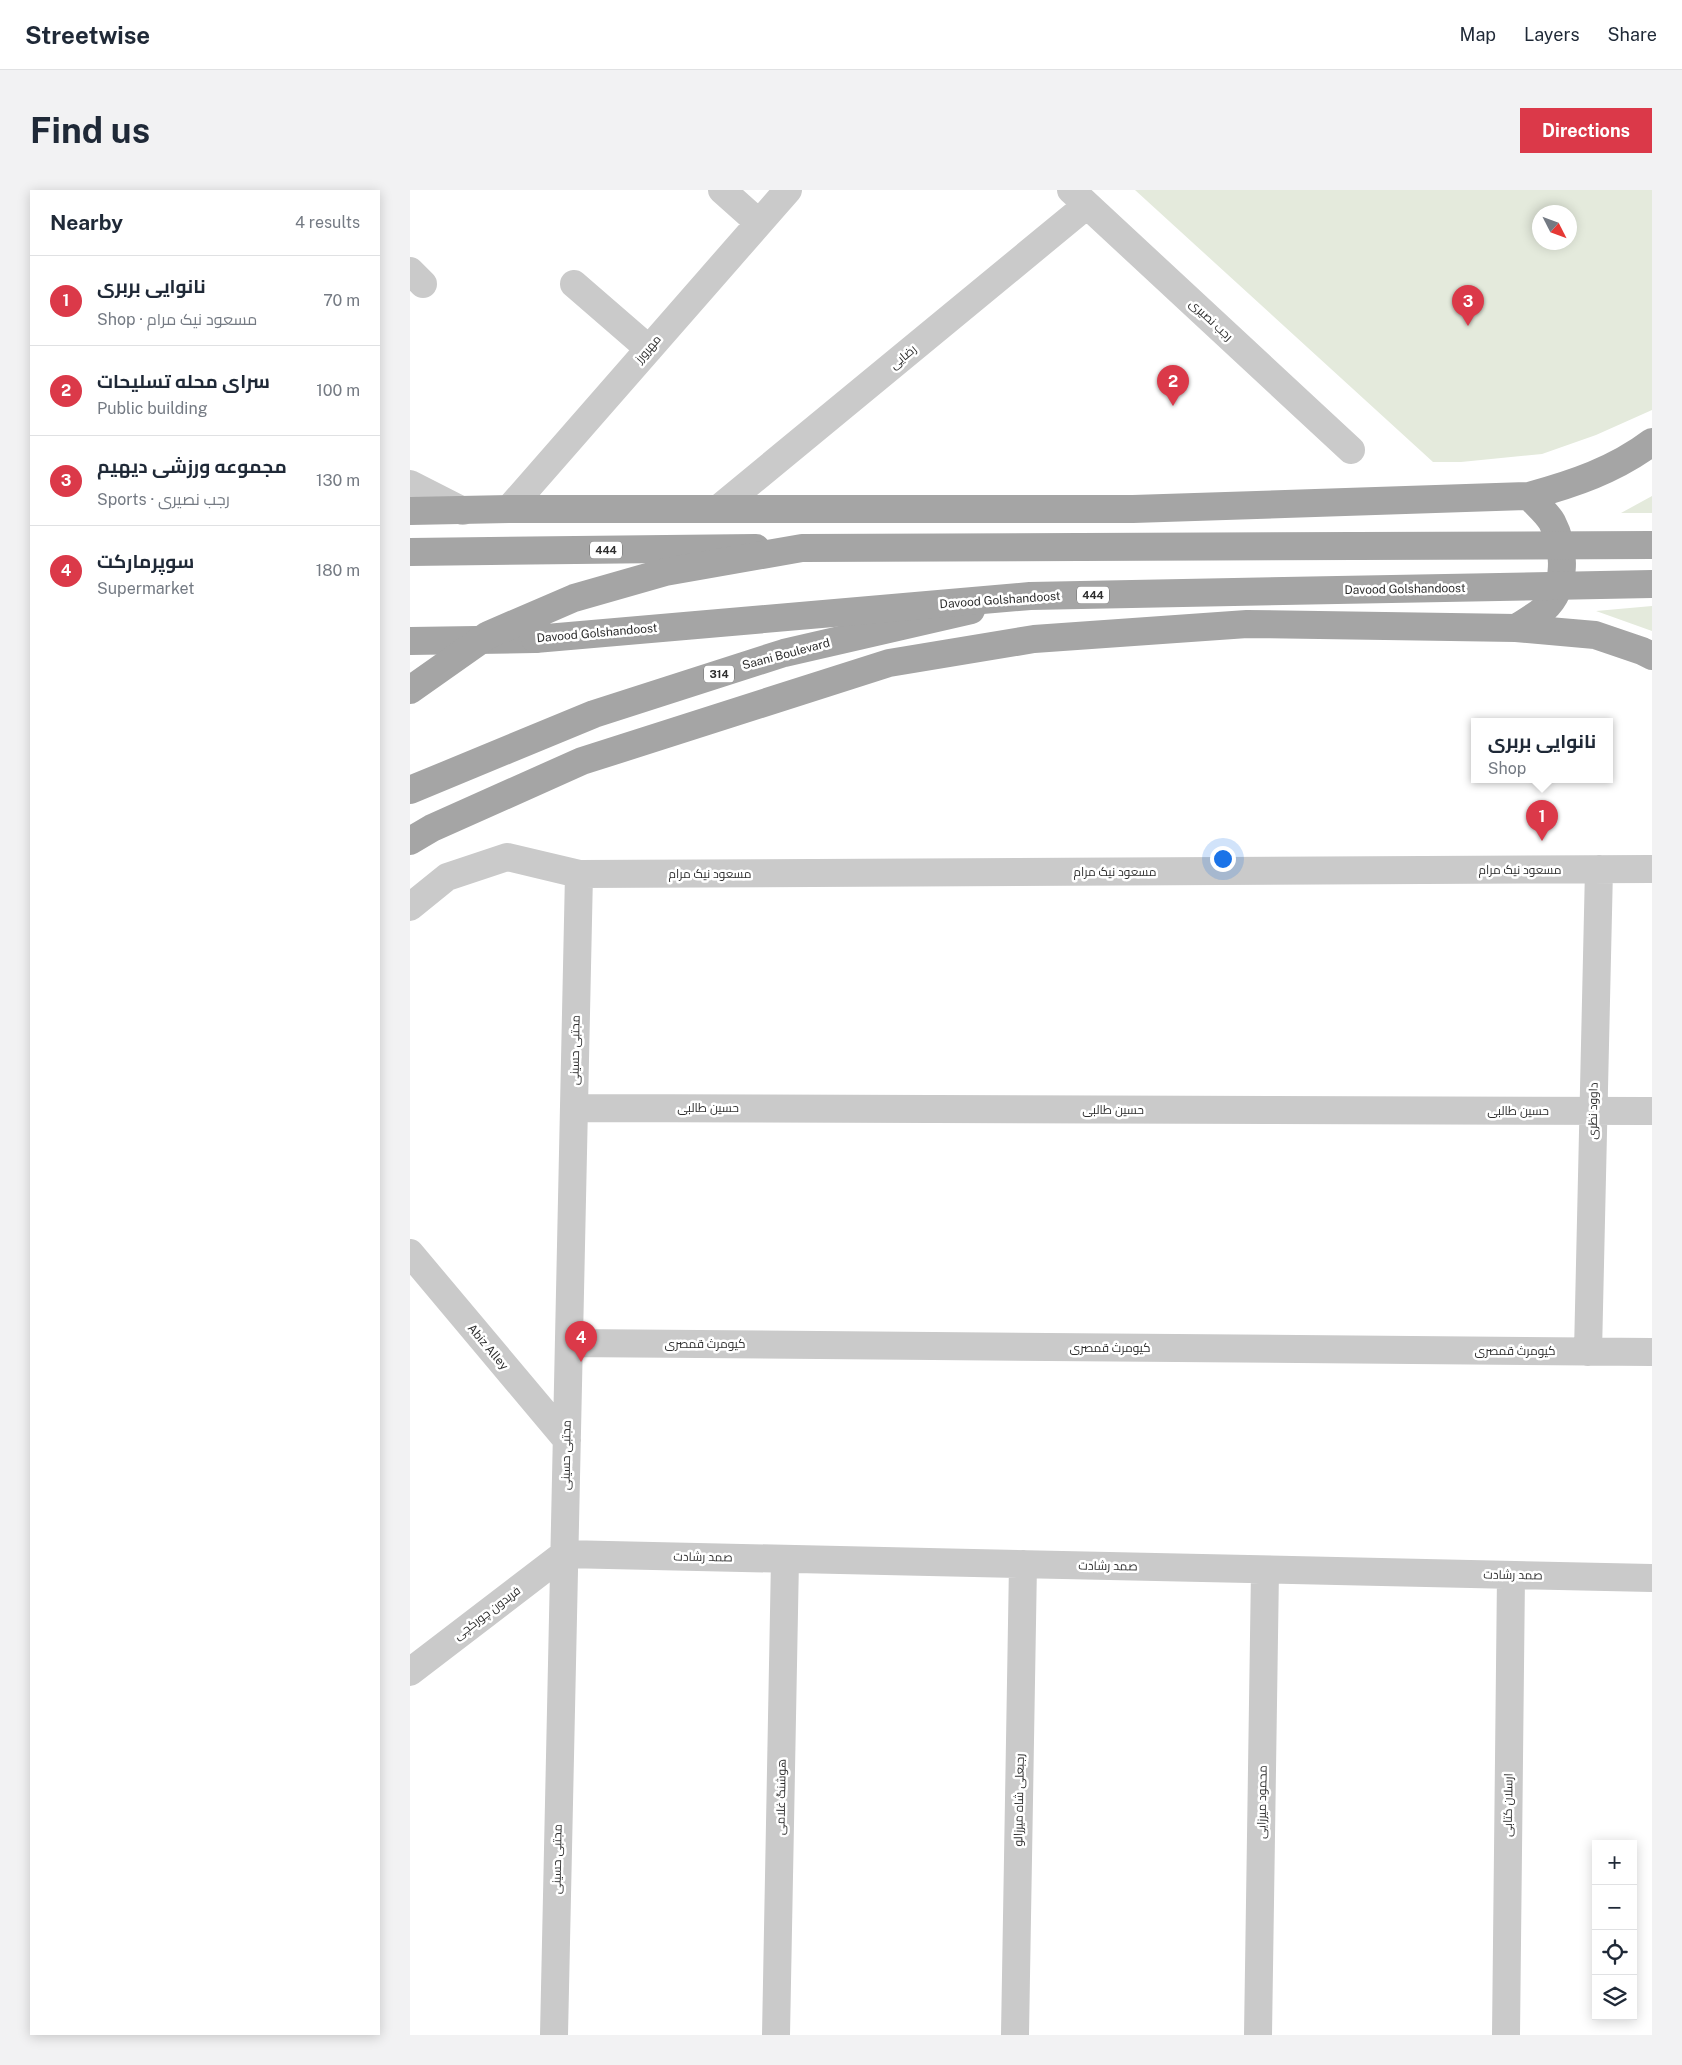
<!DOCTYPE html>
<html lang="en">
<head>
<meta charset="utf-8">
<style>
  :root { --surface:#fff; --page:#f2f2f3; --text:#1f2937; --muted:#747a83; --line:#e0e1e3; --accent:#db3949 }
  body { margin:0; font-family:"Public Sans",Cairo,sans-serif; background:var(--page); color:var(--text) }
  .controls { position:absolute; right:15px; bottom:15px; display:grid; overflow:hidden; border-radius:0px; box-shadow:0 2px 12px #0003 }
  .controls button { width:45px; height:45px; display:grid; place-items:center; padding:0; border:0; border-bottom:1px solid var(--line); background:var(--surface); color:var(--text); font:25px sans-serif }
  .compass { position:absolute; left:1122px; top:15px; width:45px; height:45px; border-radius:50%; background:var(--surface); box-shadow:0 2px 12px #0003; rotate:132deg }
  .you { position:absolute; left:812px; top:668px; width:18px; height:18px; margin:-12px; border:4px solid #fff; border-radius:50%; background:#1a73e8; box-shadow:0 0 0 8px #1a73e833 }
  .badge { display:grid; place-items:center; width:32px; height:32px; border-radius:50%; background:var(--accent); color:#fff; font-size:16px; font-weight:700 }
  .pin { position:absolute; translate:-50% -41px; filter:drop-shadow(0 1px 2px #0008) }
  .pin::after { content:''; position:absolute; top:26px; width:18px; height:15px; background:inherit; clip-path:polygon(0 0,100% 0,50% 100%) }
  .popup { position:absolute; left:1061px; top:528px; width:142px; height:65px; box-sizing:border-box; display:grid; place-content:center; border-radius:0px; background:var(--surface); filter:drop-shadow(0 1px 4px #0005); font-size:16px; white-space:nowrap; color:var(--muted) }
  .popup b { font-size:19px; color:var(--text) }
  .popup::after { content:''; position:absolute; left:50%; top:100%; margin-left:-10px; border:10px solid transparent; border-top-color:var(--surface) }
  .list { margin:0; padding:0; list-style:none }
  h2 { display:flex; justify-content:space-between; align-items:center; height:65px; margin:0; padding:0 20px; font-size:21px }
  h2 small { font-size:16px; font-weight:400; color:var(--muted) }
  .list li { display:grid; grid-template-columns:32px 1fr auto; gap:15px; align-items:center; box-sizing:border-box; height:90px; padding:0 20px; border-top:1px solid var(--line) }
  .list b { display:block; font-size:19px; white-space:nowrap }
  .list p { margin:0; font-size:16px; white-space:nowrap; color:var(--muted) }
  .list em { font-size:16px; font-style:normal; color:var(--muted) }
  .icon { flex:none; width:28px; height:28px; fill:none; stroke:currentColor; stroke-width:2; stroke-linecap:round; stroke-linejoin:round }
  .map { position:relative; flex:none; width:1242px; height:1845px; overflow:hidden; border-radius:0px }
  header { display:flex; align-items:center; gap:30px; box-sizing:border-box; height:70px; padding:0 25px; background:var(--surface); border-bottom:1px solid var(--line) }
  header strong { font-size:24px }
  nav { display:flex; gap:28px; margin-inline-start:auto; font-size:18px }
  .intro { display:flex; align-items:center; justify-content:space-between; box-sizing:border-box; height:120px; padding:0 30px }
  h1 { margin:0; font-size:35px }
  .button { padding:12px 22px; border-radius:0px; background:var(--accent); color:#fff; font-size:18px; font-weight:700 }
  main { display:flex; gap:30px; padding:0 30px }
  aside { flex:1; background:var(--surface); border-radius:0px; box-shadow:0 2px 12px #0003 }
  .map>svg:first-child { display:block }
  .green { fill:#e4eadc; fill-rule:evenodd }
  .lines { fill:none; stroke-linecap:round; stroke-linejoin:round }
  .minor { stroke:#cacaca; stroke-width:28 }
  .tertiary { stroke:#cacaca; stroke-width:28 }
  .primary { stroke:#a5a5a5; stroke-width:28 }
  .primary-bridge { stroke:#a5a5a5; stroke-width:28 }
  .labels { text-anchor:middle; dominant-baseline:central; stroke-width:5; stroke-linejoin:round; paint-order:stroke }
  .shield { fill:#fff; stroke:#6c6c6c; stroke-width:1 }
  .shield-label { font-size:11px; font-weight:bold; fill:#2d2d2d }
  .street-label { font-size:12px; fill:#2d2d2d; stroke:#fff }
</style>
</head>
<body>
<header>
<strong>Streetwise</strong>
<nav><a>Map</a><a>Layers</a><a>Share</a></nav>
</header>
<div class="intro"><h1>Find us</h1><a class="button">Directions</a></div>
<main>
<aside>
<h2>Nearby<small>4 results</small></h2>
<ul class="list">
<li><span class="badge">1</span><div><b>نانوایی بربری</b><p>Shop · مسعود نیک مرام</p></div><em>70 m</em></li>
<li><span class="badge">2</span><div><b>سرای محله تسلیحات</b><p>Public building</p></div><em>100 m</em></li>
<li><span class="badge">3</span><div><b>مجموعه ورزشی دیهیم</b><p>Sports · رجب نصیری</p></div><em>130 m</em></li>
<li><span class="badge">4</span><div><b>سوپرمارکت</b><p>Supermarket</p></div><em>180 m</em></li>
</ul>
</aside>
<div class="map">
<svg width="1242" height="1845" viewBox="0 0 1242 1845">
  <rect width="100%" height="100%" fill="#fff"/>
  <path class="green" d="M725,0H1242V220L1186,245L1132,264L1051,272H1023ZM1160,22V52H1130V22Z
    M1242,306V323H1211Z
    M1242,416V441L1186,421Z"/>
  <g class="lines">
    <path class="minor" d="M312,0L349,33
      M661,0L941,260
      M0,81L13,94
      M164,94L239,159
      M99,319L378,0
      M308,319L677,15
      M0,717L37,687L97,667L169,684L1242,679
      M164,918L1242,921
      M0,1063L157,1250
      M159,1153L1242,1162
      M1178,1162L1189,679
      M0,1482L154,1364L1242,1388
      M144,1845L169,684
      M366,1845L375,1369
      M605,1845L613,1374
      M848,1845L855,1380
      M1096,1845L1101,1385"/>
    <path class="tertiary" d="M0,294L53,321"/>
    <path class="primary" d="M0,321L99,319H723L1119,306C1163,294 1205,280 1242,252
      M0,362L346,358
      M1106,438C1115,432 1126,426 1134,419C1158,398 1155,357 1142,332C1137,323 1126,314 1119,306
      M0,451L125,449
      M0,600L184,524L374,463L561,420
      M0,651L22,638L172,571L479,473L624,449L837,434L1106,438L1185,445L1232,461L1242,466"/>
    <path class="primary-bridge" d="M125,449L620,406L1242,394
      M0,500L78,445L164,408L255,382L392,358L1242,355"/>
  </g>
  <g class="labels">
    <g class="shield">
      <rect x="180" y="351.5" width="32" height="17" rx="4"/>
      <rect x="667" y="396.5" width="32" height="17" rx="4"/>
      <rect x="294" y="475.5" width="30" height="17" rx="4"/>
    </g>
    <g class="shield-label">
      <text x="196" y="360">444</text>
      <text x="683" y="405">444</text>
      <text x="309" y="484">314</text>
    </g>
    <g class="street-label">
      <text transform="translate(801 130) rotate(43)">رجب نصیری</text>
      <text transform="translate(238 159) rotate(-49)">مهرورز</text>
      <text transform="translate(493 167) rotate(-40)">رضایی</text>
      <text transform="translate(995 399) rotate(-1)">Davood Golshandoost</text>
      <text transform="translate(590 410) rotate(-4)">Davood Golshandoost</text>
      <text transform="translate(187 443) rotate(-5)">Davood Golshandoost</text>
      <text transform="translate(376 464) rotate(-15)">Saani Boulevard</text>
      <text x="1110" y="680">مسعود نیک مرام</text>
      <text x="705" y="682">مسعود نیک مرام</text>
      <text x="300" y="684">مسعود نیک مرام</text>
      <text transform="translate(165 860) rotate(-89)">مجتبی حسینی</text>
      <text x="298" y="918">حسین طالبی</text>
      <text x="703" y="920">حسین طالبی</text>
      <text x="1108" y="921">حسین طالبی</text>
      <text transform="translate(1183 921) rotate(-89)">داوود نظری</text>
      <text x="295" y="1154">کیومرث قمصری</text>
      <text transform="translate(78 1157) rotate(50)">Abiz Alley</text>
      <text x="700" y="1158">کیومرث قمصری</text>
      <text x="1105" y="1161">کیومرث قمصری</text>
      <text transform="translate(156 1265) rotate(-89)">مجتبی حسینی</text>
      <text transform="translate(293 1367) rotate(1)">صمد رشادت</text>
      <text transform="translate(698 1376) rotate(1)">صمد رشادت</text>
      <text transform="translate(1103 1385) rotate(1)">صمد رشادت</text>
      <text transform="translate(77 1423) rotate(-37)">فریدون چورکچی</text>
      <text transform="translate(371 1607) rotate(-89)">هوشنگ غلامی</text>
      <text transform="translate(609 1610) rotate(-89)">رجبعلی شاه میرزالو</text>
      <text transform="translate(852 1612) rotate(-89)">محمود میرزایی</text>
      <text transform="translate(1098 1615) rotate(-89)">ارسلان کتابی</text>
      <text transform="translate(147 1669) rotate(-89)">مجتبی حسینی</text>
    </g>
  </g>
</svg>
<div class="controls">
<button>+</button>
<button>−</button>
<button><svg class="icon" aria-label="locate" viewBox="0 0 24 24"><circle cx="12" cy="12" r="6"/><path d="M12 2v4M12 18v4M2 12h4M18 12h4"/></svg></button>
<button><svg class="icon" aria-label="layers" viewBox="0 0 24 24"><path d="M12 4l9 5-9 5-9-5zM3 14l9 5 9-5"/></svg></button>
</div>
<svg class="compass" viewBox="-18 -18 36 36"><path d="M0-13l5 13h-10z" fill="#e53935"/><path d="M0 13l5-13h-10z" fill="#747a83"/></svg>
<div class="you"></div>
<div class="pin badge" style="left:1132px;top:651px">1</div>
<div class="popup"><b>نانوایی بربری</b>Shop</div>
<div class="pin badge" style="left:763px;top:216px">2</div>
<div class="pin badge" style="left:1058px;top:136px">3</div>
<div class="pin badge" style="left:171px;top:1172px">4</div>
</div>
</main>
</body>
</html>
